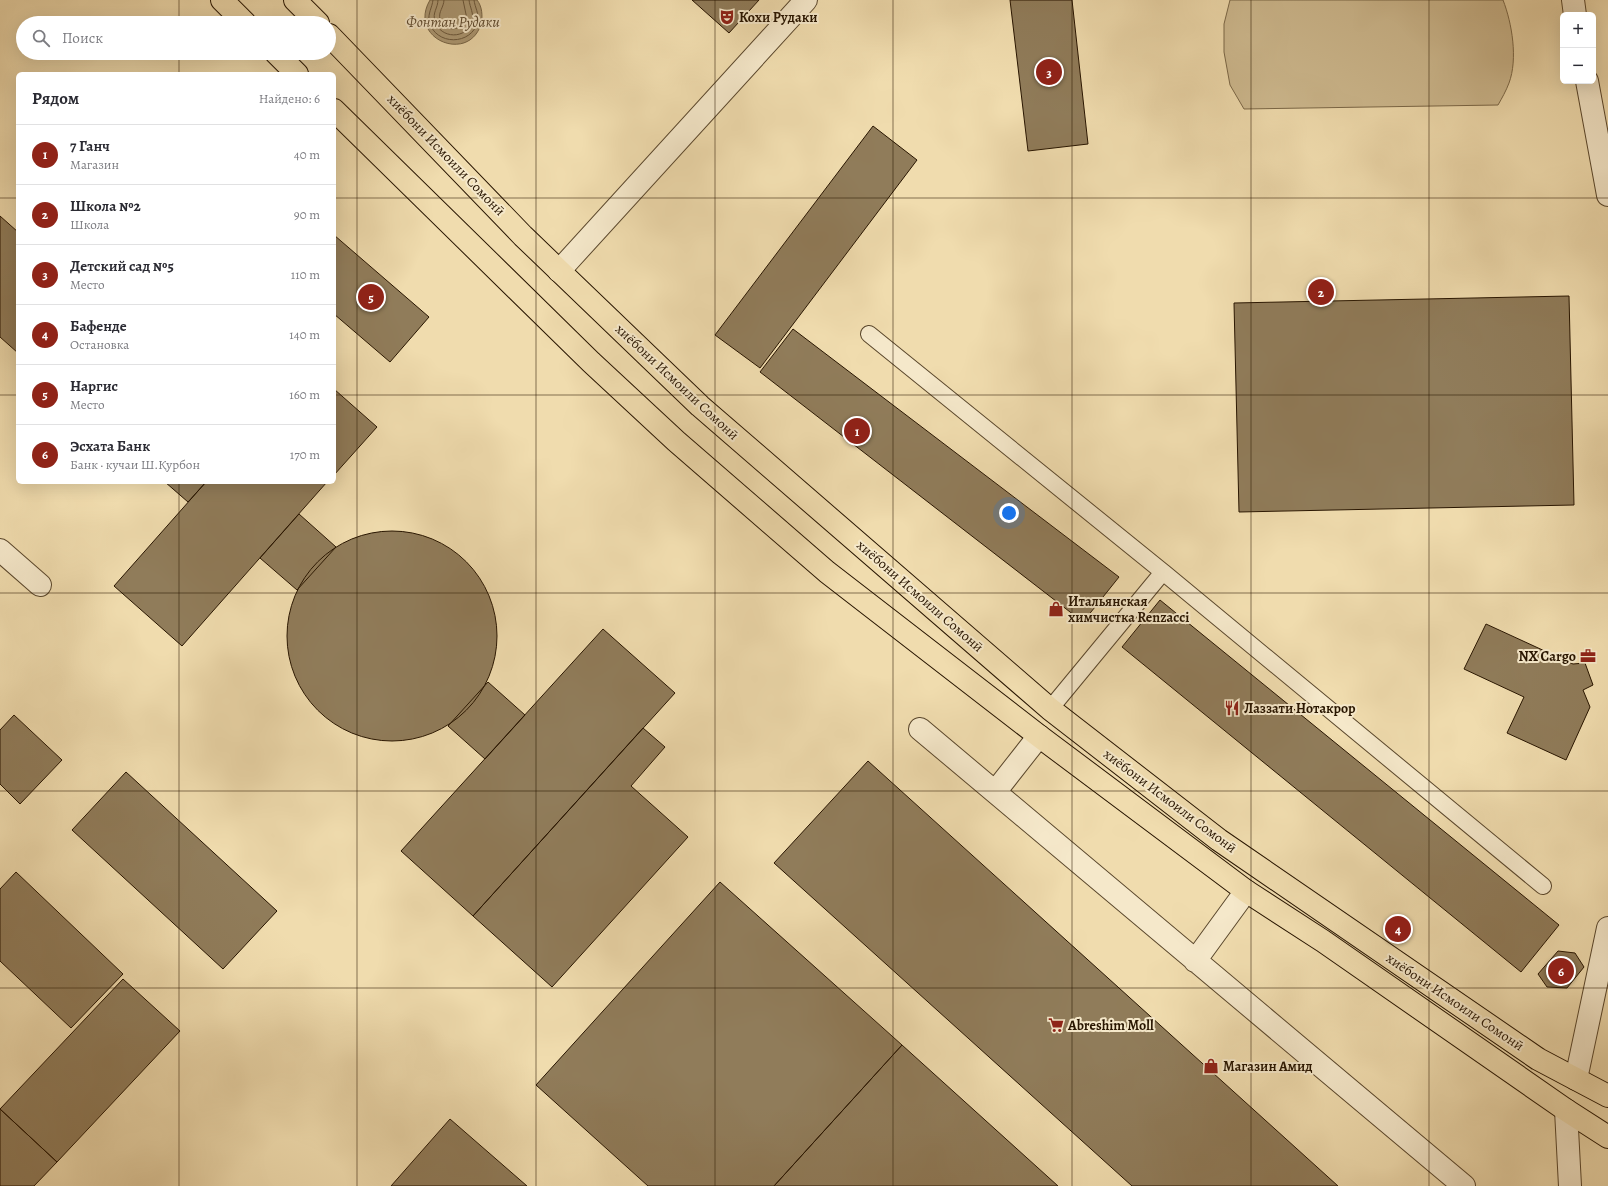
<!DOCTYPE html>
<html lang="ru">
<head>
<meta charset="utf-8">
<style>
  :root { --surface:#fff; --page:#f7f7f7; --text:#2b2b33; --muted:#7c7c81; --line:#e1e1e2; --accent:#8f2418 }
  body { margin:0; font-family:Alegreya,serif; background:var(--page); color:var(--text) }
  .controls { position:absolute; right:12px; top:12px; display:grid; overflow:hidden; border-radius:6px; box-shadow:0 4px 16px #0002 }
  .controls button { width:36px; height:36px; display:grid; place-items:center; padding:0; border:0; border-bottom:1px solid var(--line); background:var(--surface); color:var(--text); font:20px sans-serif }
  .you { position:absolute; left:1009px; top:513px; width:14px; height:14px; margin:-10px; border:3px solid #fff; border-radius:50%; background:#1a73e8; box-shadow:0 0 0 6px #1a73e833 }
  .badge { display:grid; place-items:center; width:26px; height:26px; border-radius:50%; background:var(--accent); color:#fff; font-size:13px; font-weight:700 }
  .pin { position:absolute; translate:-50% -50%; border:2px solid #fff; box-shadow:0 1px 4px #0006 }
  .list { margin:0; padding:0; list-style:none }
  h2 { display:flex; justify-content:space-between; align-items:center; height:52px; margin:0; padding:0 16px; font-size:17px }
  h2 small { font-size:13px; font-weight:400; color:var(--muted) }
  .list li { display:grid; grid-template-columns:26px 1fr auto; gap:12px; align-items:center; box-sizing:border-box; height:60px; padding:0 16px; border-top:1px solid var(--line) }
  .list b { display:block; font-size:15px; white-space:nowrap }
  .list p { margin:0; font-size:13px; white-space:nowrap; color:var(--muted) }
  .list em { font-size:13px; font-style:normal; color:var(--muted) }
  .icon { flex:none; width:22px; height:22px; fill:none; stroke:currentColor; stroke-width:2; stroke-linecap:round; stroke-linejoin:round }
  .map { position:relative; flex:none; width:1608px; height:1186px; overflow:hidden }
  .search { position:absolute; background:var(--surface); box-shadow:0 4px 16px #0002; left:16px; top:16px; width:320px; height:44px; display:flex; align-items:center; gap:10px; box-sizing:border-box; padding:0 14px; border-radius:22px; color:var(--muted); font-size:15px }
  .panel { position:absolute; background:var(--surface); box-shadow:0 4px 16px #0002; left:16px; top:72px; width:320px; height:412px; border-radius:6px }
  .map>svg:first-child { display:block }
  .green { fill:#ceba90; stroke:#7b6848 }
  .water { fill:#ac9873; stroke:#776445 }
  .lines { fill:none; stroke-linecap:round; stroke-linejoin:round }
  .shore { stroke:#6a563a; stroke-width:1 }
  .building { fill:#907c5a; stroke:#281500 }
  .lane-casing { stroke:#5a472c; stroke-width:18 }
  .street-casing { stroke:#5a472c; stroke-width:24 }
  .highway-casing { stroke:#281500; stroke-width:24 }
  .lane { stroke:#f5e8ca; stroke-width:16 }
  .street { stroke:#f5e8ca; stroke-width:22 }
  .highway { stroke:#f0dcae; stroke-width:22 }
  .grid { fill:none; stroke:#281500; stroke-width:1; stroke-opacity:0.55 }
  .labels { text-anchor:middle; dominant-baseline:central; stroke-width:4; stroke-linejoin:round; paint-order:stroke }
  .poi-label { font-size:14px; font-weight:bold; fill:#281500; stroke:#f5e8ca; text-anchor:start }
  .street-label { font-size:14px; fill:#281500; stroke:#f5e8ca }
  .water-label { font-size:15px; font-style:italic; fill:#5d492e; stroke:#f5e8ca }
</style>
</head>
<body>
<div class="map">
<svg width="1608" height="1186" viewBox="0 0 1608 1186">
  <rect width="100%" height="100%" fill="#f0dcae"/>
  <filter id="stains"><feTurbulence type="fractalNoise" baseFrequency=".005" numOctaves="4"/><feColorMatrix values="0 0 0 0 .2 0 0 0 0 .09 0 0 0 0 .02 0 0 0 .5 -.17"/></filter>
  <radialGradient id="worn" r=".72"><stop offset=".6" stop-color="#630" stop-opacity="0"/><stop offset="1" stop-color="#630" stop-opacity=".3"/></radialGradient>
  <path class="green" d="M1230,0H1503C1512,23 1518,59 1509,83C1506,91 1502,98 1498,105L1244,109L1230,85L1224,52V24Z"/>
  <path class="water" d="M430,0H477C482,6 483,16 481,24C469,64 407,39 430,0Z"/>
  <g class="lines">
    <path class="shore" d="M433,0C432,8 428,13 429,21C435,46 472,46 478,21C479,13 475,8 474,0
      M438,0C438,8 432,13 435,21C440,39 467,40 472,21C474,13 470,8 469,0
      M444,0C444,7 438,12 440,19C444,33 462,31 467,19L463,0"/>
  </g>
  <path class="building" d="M692,0H759L729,33Z
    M1010,0H1072L1088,144L1028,151Z
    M873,126L917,160L760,368L715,335Z
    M0,216L18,232V353L0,337Z
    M334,235L429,317L390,362L334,314V298L336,296L334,295Z
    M1569,296L1574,505L1239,512L1234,303Z
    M793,329L1119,577L1083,622L760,372Z
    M334,389L377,427L334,475Z
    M165,482H206L188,502Z
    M206,482H327L182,646L114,586Z
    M299,514L336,547L297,590L260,558Z
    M287 636a105 105 0 1 1 210 0a105 105 0 1 1-210 0Z
    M1160,600L1559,925L1521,972L1122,647Z
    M1486,624L1573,664L1585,663L1593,685L1583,690L1590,707L1566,760L1507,733L1524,697L1464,669Z
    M603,629L675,693L473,916L401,851Z
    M488,682L525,715L485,759L448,726Z
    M14,715L62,760L20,804L0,784V730Z
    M643,728L665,747L631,786L688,837L552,987L473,916Z
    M868,761L1338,1186H1132L774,863Z
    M126,772L277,911L223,969L72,830Z
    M16,872L123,974L71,1028L0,961V889Z
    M720,882L902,1045L774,1186H648L536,1085Z
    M1558,951L1575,953L1584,967L1567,988L1547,987L1538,974Z
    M123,979L180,1031L57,1162L0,1109Z
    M902,1045L1058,1186H774Z
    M0,1109L57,1162L34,1186H0Z
    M450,1119L527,1186H391Z"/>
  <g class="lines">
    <defs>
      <path id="lane" d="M869,334L1163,572
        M1050,709L1163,572L1543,886"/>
      <path id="street" d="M1573,0L1575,15
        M1587,81L1608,195
        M559,271L806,0
        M0,550L40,585
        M920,729L1464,1186
        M995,792L1039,736
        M1195,961L1246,891
        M1576,1079L1608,928
        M1566,1110L1570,1186"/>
      <path id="highway" d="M222,0L245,23
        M295,0L318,23
        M329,35L523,236L700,406L1050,709L1219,840L1538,1059L1608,1096
        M276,53L297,74
        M334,110L591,362L676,441L827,572L1039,736L1246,891L1323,941L1566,1110L1608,1137"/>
    </defs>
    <use href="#lane" class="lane-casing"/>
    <use href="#street" class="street-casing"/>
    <use href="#highway" class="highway-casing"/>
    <use href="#lane" class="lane"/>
    <use href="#street" class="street"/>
    <use href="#highway" class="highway"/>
  </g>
  <path class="grid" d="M179,0V23M357,0V1186M536,0V1186M715,0V1186M893,0V1186M1072,0V1186M1251,0V1186M1429,0V1186M179,53V74M0,198H18M334,198H1608M0,395H18M334,395H1608M179,482V1186M0,593H1608M0,791H1608M0,988H1608"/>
  <defs>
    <symbol id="theatre-bare" viewBox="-9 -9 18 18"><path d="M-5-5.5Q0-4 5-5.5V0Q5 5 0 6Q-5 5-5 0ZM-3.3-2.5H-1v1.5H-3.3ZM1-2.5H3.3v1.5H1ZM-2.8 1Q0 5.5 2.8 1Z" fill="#8f2418" stroke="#f5e8ca" stroke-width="2.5" paint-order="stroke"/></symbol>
    <symbol id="shop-bare" viewBox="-9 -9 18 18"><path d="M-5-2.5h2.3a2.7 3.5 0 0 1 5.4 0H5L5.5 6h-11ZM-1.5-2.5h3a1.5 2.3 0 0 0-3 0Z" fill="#8f2418" stroke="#f5e8ca" stroke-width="2.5" paint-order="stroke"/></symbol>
    <symbol id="office-bare" viewBox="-9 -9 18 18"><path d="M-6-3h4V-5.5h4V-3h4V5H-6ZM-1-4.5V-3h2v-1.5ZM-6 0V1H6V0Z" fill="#8f2418" stroke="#f5e8ca" stroke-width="2.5" paint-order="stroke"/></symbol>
    <symbol id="restaurant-bare" viewBox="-9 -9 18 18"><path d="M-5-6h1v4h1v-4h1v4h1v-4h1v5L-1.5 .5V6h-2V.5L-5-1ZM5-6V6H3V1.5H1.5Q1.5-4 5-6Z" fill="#8f2418" stroke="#f5e8ca" stroke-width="2.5" paint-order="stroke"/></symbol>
    <symbol id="supermarket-bare" viewBox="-9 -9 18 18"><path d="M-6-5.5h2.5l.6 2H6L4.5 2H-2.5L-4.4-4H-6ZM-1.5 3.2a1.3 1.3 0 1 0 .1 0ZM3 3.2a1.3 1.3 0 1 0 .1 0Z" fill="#8f2418" stroke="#f5e8ca" stroke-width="2.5" paint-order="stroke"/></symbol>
  </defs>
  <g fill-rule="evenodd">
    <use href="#theatre-bare" x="716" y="6" width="22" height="22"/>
    <use href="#shop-bare" x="1045" y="598" width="22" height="22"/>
    <use href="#office-bare" x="1577" y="645" width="22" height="22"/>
    <use href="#restaurant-bare" x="1221" y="697" width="22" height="22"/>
    <use href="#supermarket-bare" x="1045" y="1014" width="22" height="22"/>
    <use href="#shop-bare" x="1200" y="1055" width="22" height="22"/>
  </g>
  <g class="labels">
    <g class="poi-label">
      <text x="739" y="17">Кохи Рудаки</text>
      <text x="1068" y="601">Итальянская<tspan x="1068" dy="16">химчистка Renzacci</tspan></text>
      <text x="1576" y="656" text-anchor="end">NX Cargo</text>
      <text x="1244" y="708">Лаззати Нотакрор</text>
      <text x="1068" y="1025">Abreshim Moll</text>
      <text x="1223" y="1066">Магазин Амид</text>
    </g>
    <g class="street-label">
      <text transform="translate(446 155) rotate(46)">хиёбони Исмоили Сомонӣ</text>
      <text transform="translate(677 382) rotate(43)">хиёбони Исмоили Сомонӣ</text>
      <text transform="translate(920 596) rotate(41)">хиёбони Исмоили Сомонӣ</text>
      <text transform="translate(1170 801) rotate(37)">хиёбони Исмоили Сомонӣ</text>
      <text transform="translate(1455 1002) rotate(34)">хиёбони Исмоили Сомонӣ</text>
    </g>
    <g class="water-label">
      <text x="453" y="22">Фонтан Рудаки</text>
    </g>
  </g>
  <rect width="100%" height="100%" filter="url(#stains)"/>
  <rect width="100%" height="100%" fill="url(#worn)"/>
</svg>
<div class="controls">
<button>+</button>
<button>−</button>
</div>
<div class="you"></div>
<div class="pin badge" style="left:857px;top:431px">1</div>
<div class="pin badge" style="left:1321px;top:292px">2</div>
<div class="pin badge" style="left:1049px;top:72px">3</div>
<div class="pin badge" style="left:1398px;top:929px">4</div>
<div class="pin badge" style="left:371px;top:297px">5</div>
<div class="pin badge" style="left:1561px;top:971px">6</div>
<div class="search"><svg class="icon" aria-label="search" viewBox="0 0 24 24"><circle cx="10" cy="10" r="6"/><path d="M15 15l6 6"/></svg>Поиск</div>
<section class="panel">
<h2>Рядом<small>Найдено: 6</small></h2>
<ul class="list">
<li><span class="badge">1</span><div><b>7 Ганч</b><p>Магазин</p></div><em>40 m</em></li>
<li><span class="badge">2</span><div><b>Школа №2</b><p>Школа</p></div><em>90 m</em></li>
<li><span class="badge">3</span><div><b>Детский сад №5</b><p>Место</p></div><em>110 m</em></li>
<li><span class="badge">4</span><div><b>Бафенде</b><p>Остановка</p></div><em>140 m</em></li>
<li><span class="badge">5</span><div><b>Наргис</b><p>Место</p></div><em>160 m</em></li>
<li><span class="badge">6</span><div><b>Эсxата Банк</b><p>Банк · кучаи Ш.Қурбон</p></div><em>170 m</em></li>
</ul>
</section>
</div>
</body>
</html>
